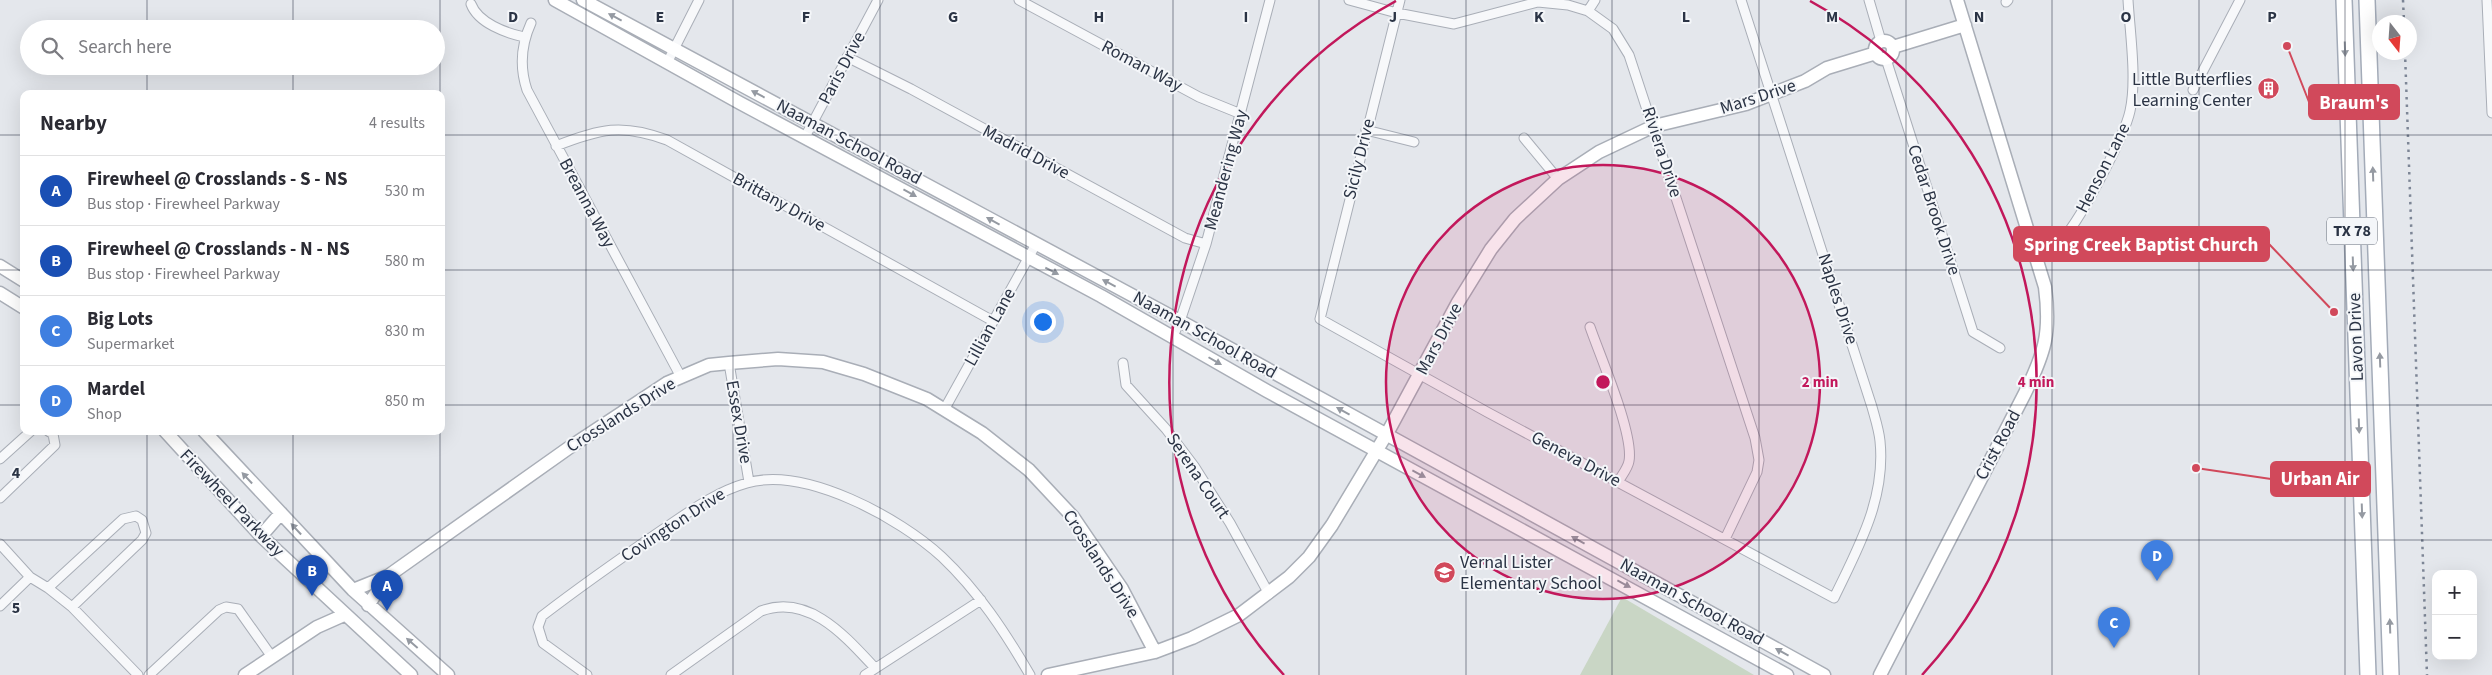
<!DOCTYPE html>
<html lang="en">
<head>
<meta charset="utf-8">
<style>
  :root { --surface:#fff; --page:#f7f7f7; --text:#2b2b33; --muted:#7c7c81; --line:#e1e1e2; --accent:#d1495b }
  body { margin:0; font-family:"Source Sans 3",sans-serif; background:var(--page); color:var(--text) }
  .controls { position:absolute; right:15px; bottom:15px; display:grid; overflow:hidden; border-radius:10px; box-shadow:0 5px 20px #0002 }
  .controls button { width:45px; height:45px; display:grid; place-items:center; padding:0; border:0; border-bottom:1px solid var(--line); background:var(--surface); color:var(--text); font:25px sans-serif }
  .compass { position:absolute; left:2372px; top:15px; width:45px; height:45px; border-radius:50%; background:var(--surface); box-shadow:0 5px 20px #0002; rotate:163deg }
  .you { position:absolute; left:1042px; top:321px; width:18px; height:18px; margin:-12px; border:4px solid #fff; border-radius:50%; background:#1a73e8; box-shadow:0 0 0 8px #1a73e833 }
  .badge { display:grid; place-items:center; width:32px; height:32px; border-radius:50%; background:var(--accent); color:#fff; font-size:16px; font-weight:700 }
  .pin { position:absolute; translate:-50% -41px; filter:drop-shadow(0 1px 2px #0008) }
  .pin::after { content:''; position:absolute; top:26px; width:18px; height:15px; background:inherit; clip-path:polygon(0 0,100% 0,50% 100%) }
  .list { margin:0; padding:0; list-style:none }
  h2 { display:flex; justify-content:space-between; align-items:center; height:65px; margin:0; padding:0 20px; font-size:21px }
  h2 small { font-size:16px; font-weight:400; color:var(--muted) }
  .list li { display:grid; grid-template-columns:32px 1fr auto; gap:15px; align-items:center; box-sizing:border-box; height:70px; padding:0 20px; border-top:1px solid var(--line) }
  .list b { display:block; font-size:19px; white-space:nowrap }
  .list p { margin:0; font-size:16px; white-space:nowrap; color:var(--muted) }
  .list em { font-size:16px; font-style:normal; color:var(--muted) }
  .icon { flex:none; width:28px; height:28px; fill:none; stroke:currentColor; stroke-width:2; stroke-linecap:round; stroke-linejoin:round }
  .map { position:relative; flex:none; width:2492px; height:675px; overflow:hidden }
  .search { position:absolute; background:var(--surface); box-shadow:0 5px 20px #0002; left:20px; top:20px; width:425px; height:55px; display:flex; align-items:center; gap:12px; box-sizing:border-box; padding:0 18px; border-radius:28px; color:var(--muted); font-size:19px }
  .panel { position:absolute; background:var(--surface); box-shadow:0 5px 20px #0002; left:20px; top:90px; width:425px; height:345px; border-radius:10px }
  .map>svg:first-child { display:block }
  .green { fill:#c9d6c5 }
  .lines { fill:none; stroke-linecap:round; stroke-linejoin:round }
  .street-casing { stroke:#a9aeb7; stroke-width:11 }
  .secondary-casing { stroke:#a9aeb7; stroke-width:15 }
  .primary-casing { stroke:#a3abb8; stroke-width:18 }
  .street { stroke:#f7f8fa; stroke-width:9 }
  .secondary { stroke:#fff; stroke-width:12 }
  .primary { stroke:#fff; stroke-width:15 }
  .rail { stroke:#7d8696; stroke-width:2.5; stroke-dasharray:2.5 5; stroke-linecap:butt }
  .oneway { fill:#959aa2 }
  .grid { fill:none; stroke:#2b3445; stroke-width:1; stroke-opacity:0.55 }
  .ring { fill:none; stroke:#c2185b; stroke-width:2.5 }
  .labels { text-anchor:middle; dominant-baseline:central; stroke-width:4; stroke-linejoin:round; paint-order:stroke }
  .shield { fill:#f4f6f9; stroke:#676e7b; stroke-width:1 }
  .shield-label { font-size:16px; font-weight:bold; fill:#2b3445 }
  .street-label { font-size:18px; fill:#2b3445; stroke:#f4f6f9 }
  .poi-label { font-size:18px; fill:#2b3445; stroke:#f4f6f9; text-anchor:end }
  .grid-label { font-size:16px; text-anchor:middle; font-weight:bold; fill:#2b3445; stroke:#f4f6f9; stroke-width:4; stroke-linejoin:round; paint-order:stroke }
  .centre { fill:#c2185b; stroke:#f4f6f9; stroke-width:2.5 }
  .ring-label { font-size:15px; text-anchor:middle; font-weight:bold; fill:#c2185b; stroke:#f4f6f9; stroke-width:4; stroke-linejoin:round; paint-order:stroke }
  .leader { fill:none; stroke:#d1495b; stroke-width:2 }
  .callout-dot { fill:#d1495b; stroke:#f4f6f9; stroke-width:2 }
  .callout { fill:#d1495b; stroke:#d1495b; stroke-width:2 }
  .callout-label { font-size:19px; text-anchor:middle; font-weight:bold; fill:#fff }
</style>
</head>
<body>
<div class="map">
<svg width="2492" height="675" viewBox="0 0 2492 675">
  <rect width="100%" height="100%" fill="#e4e7ec"/>
  <path class="green" d="M1622,597L1754,675H1580Z"/>
  <g class="lines">
    <defs>
      <path id="street" d="M1019,0L1199,97L1241,114
        M1349,0L1397,13L1454,24L1538,2L1568,5L1588,11L1613,29L1629,55L1755,438L1759,460L1757,472L1725,539
        M1400,0L1320,319L1487,412L1834,598C1858,548 1886,499 1880,441C1879,430 1875,418 1872,407L1741,0
        M1869,0L1881,41
        M2487,0L2492,113
        M2006,2L2008,0
        M471,4C478,23 506,33 524,37
        M1588,11L1595,0
        M531,23C521,45 519,66 527,90L681,377
        M847,57L911,89L1185,238L1206,244
        M1886,59L1973,332L2000,348
        M667,63L699,0
        M2193,90L2240,0
        M1366,130L1414,142
        M805,137L878,0
        M1524,138L1558,179
        M556,146C599,129 622,123 667,140L993,321
        M2035,253C2042,250 2052,247 2059,242C2077,228 2125,135 2130,111C2137,80 2130,33 2128,0
        M1590,327C1600,356 1634,434 1629,461C1628,468 1622,475 1618,482
        M1173,336L1180,321L1206,244L1270,0
        M729,363L749,482
        M1123,363L1126,385L1166,429L1194,466L1230,523L1269,594
        M944,410L1036,244
        M0,459L31,431
        M0,498L55,445L53,434L48,431
        M0,544L30,577L48,588L72,607L138,675
        M48,588L123,519L136,516L142,520L146,533L142,540L72,607
        M0,606L30,577
        M149,675L219,610L226,607L238,609L272,657
        M587,675L543,643L538,627L542,616C581,586 621,558 662,530C689,512 715,492 747,483C805,466 900,518 942,557C978,591 1005,632 1030,675
        M671,675L761,611C809,593 846,637 875,668
        M865,675L981,600"/>
      <path id="secondary" d="M555,0L740,103L1101,296L1267,391L1787,675
        M583,0L1180,321L1824,675
        M1875 50a9 9 0 1 1 18 0a9 9 0 1 1-18 0Z
        M1893,47L1965,25
        M0,266L24,281
        M0,293L24,308
        M165,431L261,536L411,675
        M204,431L353,590L448,675
        M261,536L281,513
        M353,590L388,576L570,447L667,383L709,365L729,363L778,359L823,362L864,374L927,399L982,433L1029,470L1073,517L1122,589L1155,652
        M368,605L388,576
        M245,675L317,627L344,615
        M1048,675L1155,652L1192,638L1239,615L1289,577L1309,557L1332,525L1389,430L1457,304L1491,249L1515,219L1558,179L1599,152L1654,126L1746,104L1805,81L1827,68L1876,53
        M1880,675L2025,393C2045,352 2051,333 2045,287L1957,0"/>
      <path id="primary" d="M2344,0L2368,675
        M2367,0L2391,675"/>
    </defs>
    <use href="#street" class="street-casing"/>
    <use href="#secondary" class="secondary-casing"/>
    <use href="#primary" class="primary-casing"/>
    <use href="#street" class="street"/>
    <use href="#secondary" class="secondary"/>
    <use href="#primary" class="primary"/>
    <path class="rail" d="M2403,0L2404,22
      M2405,52L2427,675"/>
  </g>
  <defs><path id="oneway-solid" d="M-6-.8H1V-3.2L6.5 0L1 3.2V.8H-6Z" transform="scale(1.25)"/></defs>
  <g class="oneway">
    <use href="#oneway-solid" transform="translate(615 17) rotate(-152)"/>
    <use href="#oneway-solid" transform="translate(2345 49) rotate(88)"/>
    <use href="#oneway-solid" transform="translate(758 94) rotate(-152)"/>
    <use href="#oneway-solid" transform="translate(2373 174) rotate(-92)"/>
    <use href="#oneway-solid" transform="translate(910 193) rotate(29)"/>
    <use href="#oneway-solid" transform="translate(993 221) rotate(-151)"/>
    <use href="#oneway-solid" transform="translate(2353 264) rotate(88)"/>
    <use href="#oneway-solid" transform="translate(1052 271) rotate(27)"/>
    <use href="#oneway-solid" transform="translate(1109 283) rotate(-152)"/>
    <use href="#oneway-solid" transform="translate(2380 360) rotate(-92)"/>
    <use href="#oneway-solid" transform="translate(1215 361) rotate(30)"/>
    <use href="#oneway-solid" transform="translate(1343 411) rotate(-151)"/>
    <use href="#oneway-solid" transform="translate(2359 426) rotate(88)"/>
    <use href="#oneway-solid" transform="translate(1419 474) rotate(28)"/>
    <use href="#oneway-solid" transform="translate(247 478) rotate(-133)"/>
    <use href="#oneway-solid" transform="translate(2362 511) rotate(88)"/>
    <use href="#oneway-solid" transform="translate(296 529) rotate(-133)"/>
    <use href="#oneway-solid" transform="translate(1578 540) rotate(-151)"/>
    <use href="#oneway-solid" transform="translate(1624 584) rotate(28)"/>
    <use href="#oneway-solid" transform="translate(2390 626) rotate(-92)"/>
    <use href="#oneway-solid" transform="translate(412 643) rotate(-139)"/>
    <use href="#oneway-solid" transform="translate(1782 652) rotate(-151)"/>
  </g>
  <path class="grid" d="M147,0V29M293,0V29M440,0V94M586,0V675M733,0V675M880,0V675M1026,0V675M1173,0V675M1319,0V675M1466,0V675M1612,0V675M1759,0V675M1906,0V675M2052,0V675M2199,0V675M2345,0V675M147,66V94M293,66V94M0,135H24M441,135H2492M0,270H24M441,270H2492M0,405H24M441,405H2492M147,431V675M293,431V675M440,431V675M0,540H2492"/>
  <circle cx="1603" cy="382" r="217" fill="#c2185b" fill-opacity=".12"/>
  <g class="ring">
    <circle cx="1603" cy="382" r="217"/>
    <path d="M1284 675A433 433 0 0 1 1396 1M1810 1A433 433 0 0 1 1922 675"/>
  </g>
  <defs>
    <symbol id="building-disc" viewBox="-11 -11 22 22"><circle r="9.5" fill="#d1495b" stroke="#f4f6f9"/><path d="M-4-6H4V6H1V3H-1V6H-4ZM-2.5-4.3h1.7v1.8h-1.7ZM.8-4.3h1.7v1.8H.8ZM-2.5-1h1.7V.8h-1.7ZM.8-1h1.7V.8H.8Z" fill="#fff"/></symbol>
    <symbol id="school-disc" viewBox="-11 -11 22 22"><circle r="9.5" fill="#d1495b" stroke="#f4f6f9"/><path d="M0-5L7-2L0 1L-7-2ZM-4 1L0 2.5L4 1V4Q0 6-4 4Z" fill="#fff"/></symbol>
  </defs>
  <g fill-rule="evenodd">
    <use href="#building-disc" x="2256" y="76" width="25" height="25"/>
    <use href="#school-disc" x="1432" y="560" width="25" height="25"/>
  </g>
  <g class="labels">
    <rect class="shield" x="2327" y="217.5" width="50" height="27" rx="4"/>
    <g class="shield-label">
      <text x="2352" y="231">TX 78</text>
    </g>
    <g class="street-label">
      <text transform="translate(1142 66) rotate(28)">Roman Way</text>
      <text transform="translate(842 68) rotate(-62)">Paris Drive</text>
      <text transform="translate(1758 97) rotate(-18)">Mars Drive</text>
      <text transform="translate(849 142) rotate(28)">Naaman School Road</text>
      <text transform="translate(1026 152) rotate(28)">Madrid Drive</text>
      <text transform="translate(1662 152) rotate(72)">Riviera Drive</text>
      <text transform="translate(1359 159) rotate(-76)">Sicily Drive</text>
      <text transform="translate(2103 168) rotate(-63)">Henson Lane</text>
      <text transform="translate(1226 170) rotate(-75)">Meandering Way</text>
      <text transform="translate(779 202) rotate(29)">Brittany Drive</text>
      <text transform="translate(587 203) rotate(62)">Breanna Way</text>
      <text transform="translate(1934 210) rotate(72)">Cedar Brook Drive</text>
      <text transform="translate(1838 299) rotate(72)">Naples Drive</text>
      <text transform="translate(990 327) rotate(-61)">Lillian Lane</text>
      <text transform="translate(1205 335) rotate(29)">Naaman School Road</text>
      <text transform="translate(2356 337) rotate(-92)">Lavon Drive</text>
      <text transform="translate(1439 339) rotate(-62)">Mars Drive</text>
      <text transform="translate(621 415) rotate(-32)">Crosslands Drive</text>
      <text transform="translate(739 422) rotate(80)">Essex Drive</text>
      <text transform="translate(1998 445) rotate(-62)">Crist Road</text>
      <text transform="translate(1576 459) rotate(28)">Geneva Drive</text>
      <text transform="translate(1198 476) rotate(56)">Serena Court</text>
      <text transform="translate(232 503) rotate(46)">Firewheel Parkway</text>
      <text transform="translate(673 525) rotate(-33)">Covington Drive</text>
      <text transform="translate(1101 564) rotate(57)">Crosslands Drive</text>
      <text transform="translate(1692 602) rotate(29)">Naaman School Road</text>
    </g>
    <g class="poi-label">
      <text x="2252" y="79">Little Butterflies<tspan x="2252" dy="21">Learning Center</tspan></text>
      <text x="1460" y="562" text-anchor="start">Vernal Lister<tspan x="1460" dy="21">Elementary School</tspan></text>
    </g>
  </g>
  <g class="grid-label">
    <text x="513" y="22">D</text>
    <text x="660" y="22">E</text>
    <text x="806" y="22">F</text>
    <text x="953" y="22">G</text>
    <text x="1099" y="22">H</text>
    <text x="1246" y="22">I</text>
    <text x="1393" y="22">J</text>
    <text x="1539" y="22">K</text>
    <text x="1686" y="22">L</text>
    <text x="1832" y="22">M</text>
    <text x="1979" y="22">N</text>
    <text x="2126" y="22">O</text>
    <text x="2272" y="22">P</text>
    <text x="16" y="478">4</text>
    <text x="16" y="613">5</text>
  </g>
  <circle cx="1603" cy="382" r="8" class="centre"/>
  <g class="ring-label">
    <text x="1820" y="387">2 min</text>
    <text x="2036" y="387">4 min</text>
  </g>
  <path class="leader" d="M2287 46L2309 102M2334 312L2269 244M2196 468L2271 479"/>
  <g class="callout-dot">
    <circle cx="2287" cy="46" r="5"/>
    <circle cx="2334" cy="312" r="5"/>
    <circle cx="2196" cy="468" r="5"/>
  </g>
  <g class="callout">
    <rect x="2309" y="85" width="90" height="34" rx="5"/>
    <rect x="2014" y="227" width="255" height="34" rx="5"/>
    <rect x="2271" y="462" width="99" height="34" rx="5"/>
  </g>
  <g class="callout-label">
    <text x="2354" y="109">Braum's</text>
    <text x="2141" y="251">Spring Creek Baptist Church</text>
    <text x="2320" y="485">Urban Air</text>
  </g>
</svg>
<div class="controls">
<button>+</button>
<button>−</button>
</div>
<svg class="compass" viewBox="-18 -18 36 36"><path d="M0-13l5 13h-10z" fill="#e53935"/><path d="M0 13l5-13h-10z" fill="#7c7c81"/></svg>
<div class="you"></div>
<div class="pin badge" style="left:387px;top:611px;background:#1a4fb4">A</div>
<div class="pin badge" style="left:312px;top:596px;background:#1a4fb4">B</div>
<div class="pin badge" style="left:2114px;top:648px;background:#3f7fe0">C</div>
<div class="pin badge" style="left:2157px;top:581px;background:#3f7fe0">D</div>
<div class="search"><svg class="icon" aria-label="search" viewBox="0 0 24 24"><circle cx="10" cy="10" r="6"/><path d="M15 15l6 6"/></svg>Search here</div>
<section class="panel">
<h2>Nearby<small>4 results</small></h2>
<ul class="list">
<li><span class="badge" style="background:#1a4fb4">A</span><div><b>Firewheel @ Crosslands - S - NS</b><p>Bus stop · Firewheel Parkway</p></div><em>530 m</em></li>
<li><span class="badge" style="background:#1a4fb4">B</span><div><b>Firewheel @ Crosslands - N - NS</b><p>Bus stop · Firewheel Parkway</p></div><em>580 m</em></li>
<li><span class="badge" style="background:#3f7fe0">C</span><div><b>Big Lots</b><p>Supermarket</p></div><em>830 m</em></li>
<li><span class="badge" style="background:#3f7fe0">D</span><div><b>Mardel</b><p>Shop</p></div><em>850 m</em></li>
</ul>
</section>
</div>
</body>
</html>
